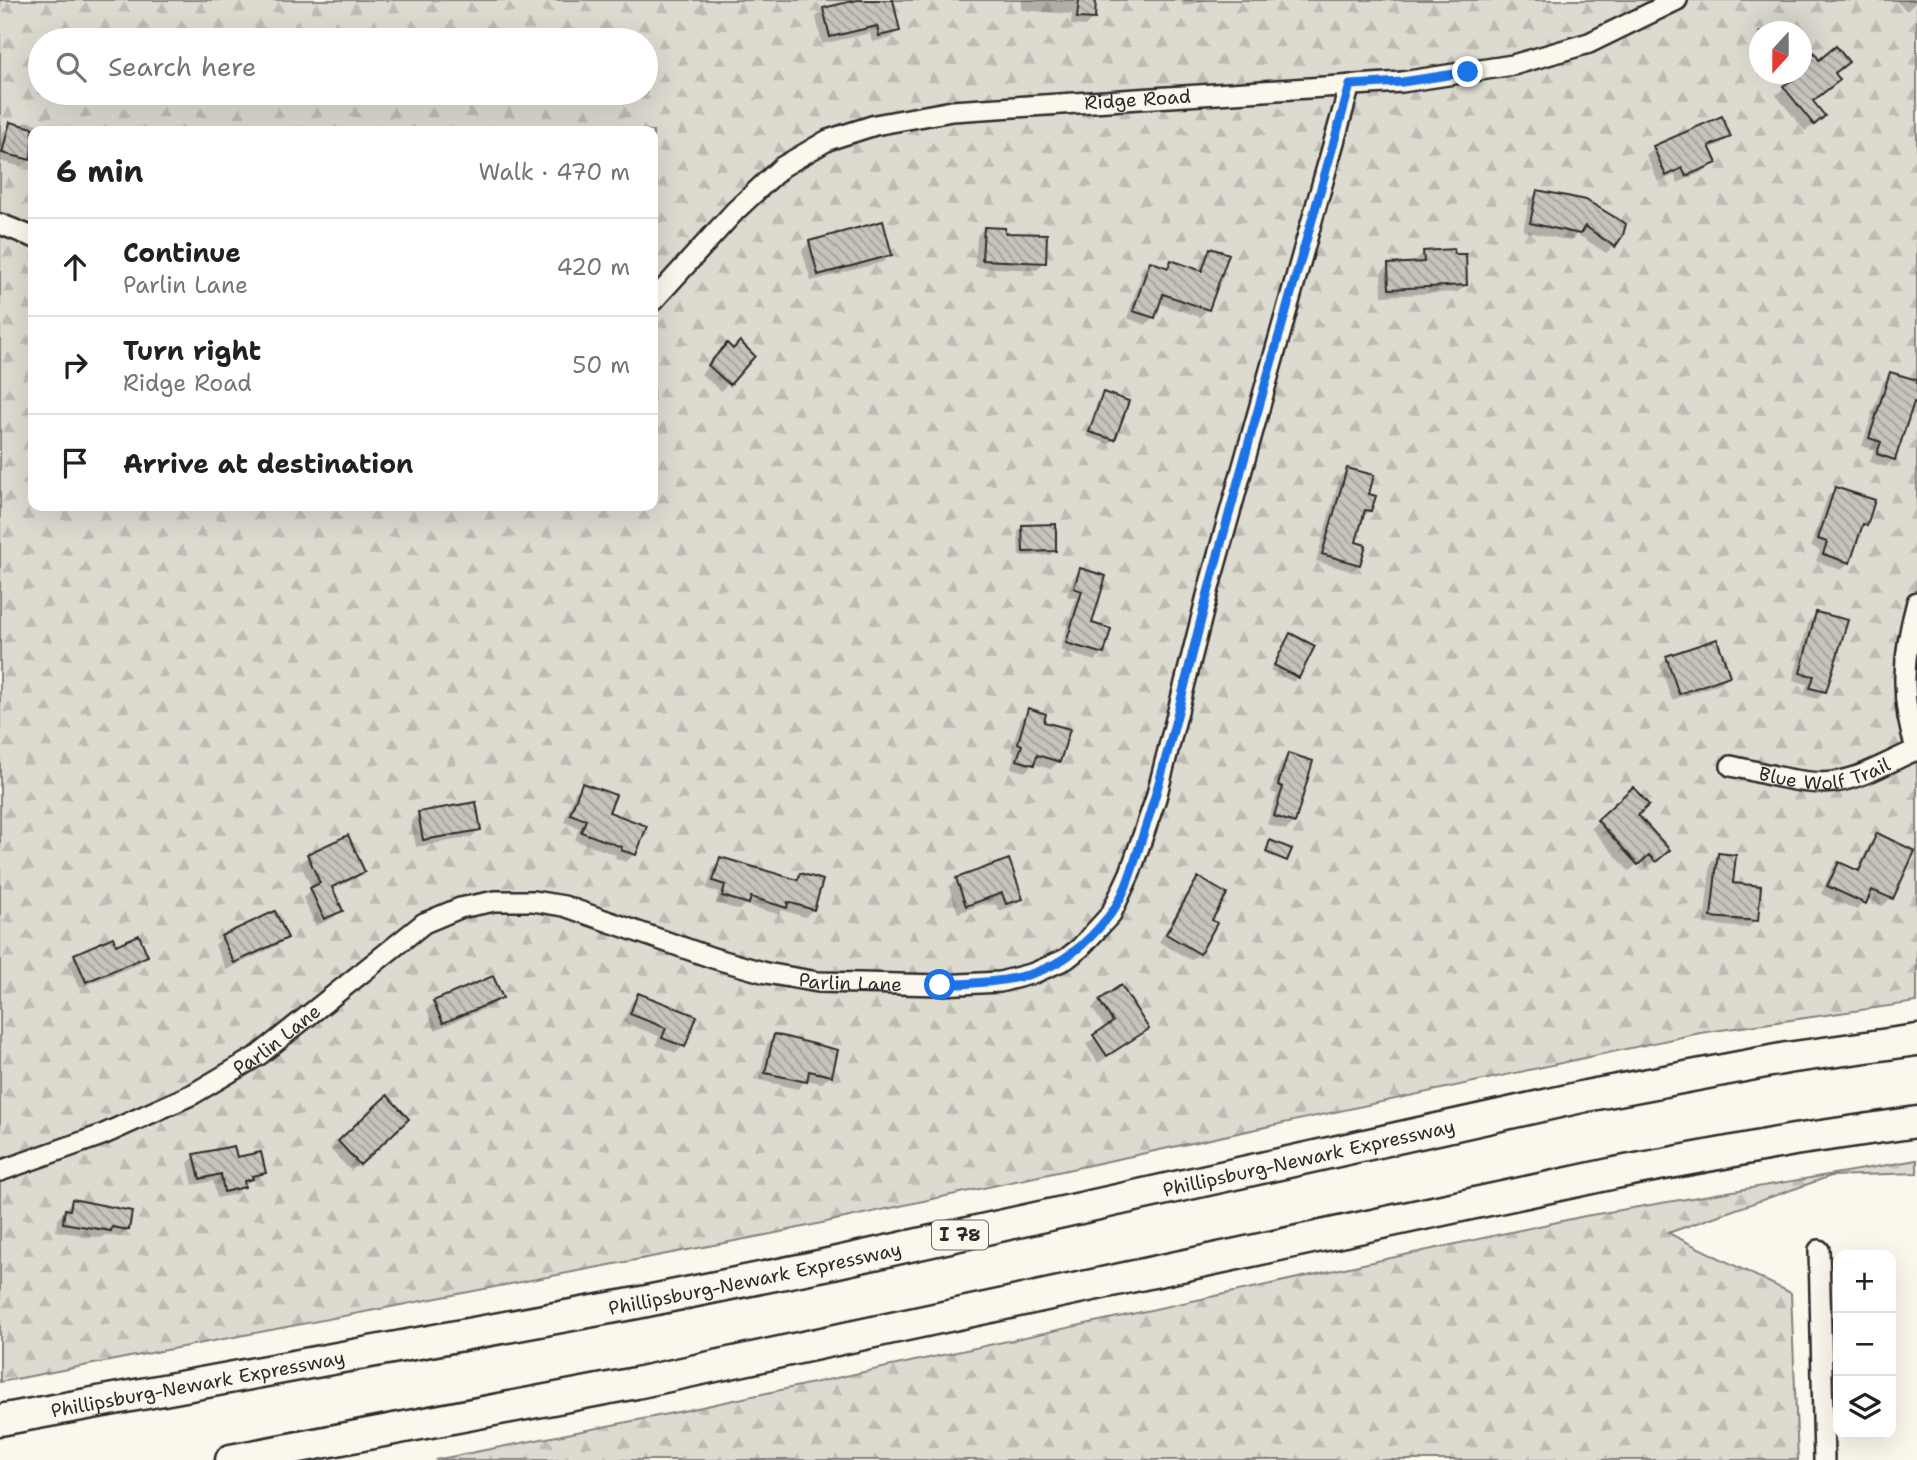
<!DOCTYPE html>
<html lang="en">
<head>
<meta charset="utf-8">
<style>
  :root { --surface:#fff; --page:#f6f6f6; --text:#202124; --muted:#757577; --line:#e0e0e0 }
  body { margin:0; font-family:"Shantell Sans",sans-serif; background:var(--page); color:var(--text) }
  .controls { position:absolute; right:21px; bottom:21px; display:grid; overflow:hidden; border-radius:14px; box-shadow:0 7px 28px #0002 }
  .controls button { width:63px; height:63px; display:grid; place-items:center; padding:0; border:0; border-bottom:2px solid var(--line); background:var(--surface); color:var(--text); font:35px sans-serif }
  .compass { position:absolute; left:1749px; top:21px; width:63px; height:63px; border-radius:50%; background:var(--surface); box-shadow:0 7px 28px #0002; rotate:201deg }
  .stop { position:absolute; width:21px; height:21px; margin:-16px; border:5px solid #1a73e8; border-radius:50%; background:#fff }
  .stop.end { background:#1a73e8; border-color:#fff; box-shadow:0 2px 7px #0008 }
  .list { margin:0; padding:0; list-style:none }
  h2 { display:flex; justify-content:space-between; align-items:center; height:91px; margin:0; padding:0 28px; font-size:30px }
  h2 small { font-size:23px; font-weight:400; color:var(--muted) }
  .list li { display:grid; grid-template-columns:46px 1fr auto; gap:21px; align-items:center; box-sizing:border-box; height:98px; padding:0 28px; border-top:2px solid var(--line) }
  .list b { display:block; font-size:26px; white-space:nowrap }
  .list p { margin:0; font-size:23px; white-space:nowrap; color:var(--muted) }
  .list em { font-size:23px; font-style:normal; color:var(--muted) }
  .icon { flex:none; width:38px; height:38px; fill:none; stroke:currentColor; stroke-width:2; stroke-linecap:round; stroke-linejoin:round }
  .map { position:relative; flex:none; width:1917px; height:1460px; overflow:hidden }
  .search { position:absolute; background:var(--surface); box-shadow:0 7px 28px #0002; left:28px; top:28px; width:630px; height:77px; display:flex; align-items:center; gap:18px; box-sizing:border-box; padding:0 24px; border-radius:38px; color:var(--muted); font-size:26px }
  .panel { position:absolute; background:var(--surface); box-shadow:0 7px 28px #0002; left:28px; top:126px; width:630px; height:385px; border-radius:14px }
  .map>svg:first-child { display:block }
  .forest { fill:url(#forest-firs); stroke:#84827e; stroke-width:2; fill-rule:evenodd }
  .shadow { fill:#0003 }
  .building { fill:url(#building-back-hatch); stroke:#2b2b2b; stroke-width:2 }
  .lines { fill:none; stroke-linecap:round; stroke-linejoin:round }
  .minor-casing { stroke:#2b2b2b; stroke-width:24 }
  .highway-casing { stroke:#2b2b2b; stroke-width:35 }
  .minor { stroke:#fbf7ec; stroke-width:19 }
  .highway { stroke:#fbf7ec; stroke-width:30 }
  .route { stroke:#1a73e8; stroke-width:9 }
  .labels { text-anchor:middle; dominant-baseline:central; stroke-width:5; stroke-linejoin:round; paint-order:stroke }
  .shield { fill:#fbf7ec; stroke:#696865; stroke-width:2 }
  .shield-label { font-size:18px; font-weight:bold; fill:#2b2b2b }
  .street-label { font-size:19px; fill:#2b2b2b; stroke:#fbf7ec }
</style>
</head>
<body>
<div class="map">
<svg width="1917" height="1460" viewBox="0 0 1917 1460">
  <defs>
    <pattern id="forest-firs" width="22" height="20" patternUnits="userSpaceOnUse" patternTransform="scale(1.75)"><rect width="22" height="20" fill="#dddad0"/><path d="M5 1l3.5 6h-7zM16 11l3.5 6h-7z" fill="#bebbb3"/></pattern>
    <pattern id="building-back-hatch" width="6" height="6" patternUnits="userSpaceOnUse" patternTransform="scale(1.75)"><rect width="6" height="6" fill="#c7c4bc"/><path d="M-1 5l2 2M0 0l6 6M5-1l2 2" fill="none" stroke="#a29f99"/></pattern>
  </defs>
  <rect width="100%" height="100%" fill="#fbf7ec"/>
  <filter id="ink" filterUnits="userSpaceOnUse"><feTurbulence type="fractalNoise" baseFrequency=".0143" numOctaves="2"/><feDisplacementMap in="SourceGraphic" scale="14" xChannelSelector="R" yChannelSelector="G"/><feConvolveMatrix kernelMatrix="1 2 1 2 8 2 1 2 1" color-interpolation-filters="sRGB"/></filter>
  <g filter="url(#ink)">
    <path class="forest" d="M0,0H1917V1002L1700,1033L771,1234L0,1382ZM1759,32H1801V74H1759ZM40,40H646V93H40ZM33,131H653V506H33Z
      M1917,1160V1173L1831,1176L1668,1233L1791,1293L1798,1460H435L688,1410L1585,1216Z"/>
    <path class="shadow" d="M864,0H891L898,30L891,38L872,42L870,33L822,44L816,17L824,9Z
      M1022,0H1095L1093,18L1085,26L1071,25L1072,14L1021,10Z
      M1181,0H1208L1183,6Z
      M1895,0H1917V1L1907,11Z
      M1813,55L1812,102L1815,124L1805,131L1776,95L1794,79L1791,74H1801V64Z
      M27,121L47,127L51,123L62,126L61,131H33V162L28,161L22,167L0,161V144L3,132L11,124L21,127Z
      M1729,136L1721,144L1709,149L1715,162L1707,170L1678,183L1675,175L1658,182L1646,155L1654,148Z
      M1538,192L1614,246L1606,253L1577,234L1571,241L1523,231L1530,199Z
      M984,228L1004,234L1044,262L1037,270L975,267L977,236Z
      M810,242L891,254L883,262L811,281L802,250Z
      M1211,250L1208,309L1200,317L1158,303L1153,317L1146,325L1127,318L1143,271L1150,263L1165,268L1171,262L1198,271L1203,257Z
      M1424,252L1466,285L1458,292L1382,296L1381,273L1388,266L1417,264L1416,260Z
      M733,351L753,356L721,391L701,374L720,353Z
      M1891,374L1917,382V393L1894,459L1886,467L1870,462L1874,450L1862,446L1883,382Z
      M1103,394L1114,439L1109,444L1086,436L1098,399Z
      M1347,470L1366,495L1370,511L1362,518L1354,543L1359,564L1351,571L1316,561L1340,477Z
      M1835,489L1865,525L1860,530L1849,562L1841,570L1816,561L1820,550L1811,546L1828,496Z
      M1023,526L1055,550L1050,555L1019,556L1018,531Z
      M1080,570L1089,624L1102,653L1095,661L1060,650L1076,598L1067,596L1073,578Z
      M1817,614L1825,691L1817,699L1804,695L1807,684L1793,680L1809,621Z
      M1291,635L1298,677L1293,682L1270,670Z
      M1667,658L1728,676L1721,683L1672,700L1660,665Z
      M1029,710L1041,723L1059,761L1051,769L1033,764L1025,772L1011,768L1015,752L1011,751L1021,718Z
      M1288,755L1294,822L1286,830L1267,824L1277,794L1271,792L1281,763Z
      M583,785L607,813L644,827L634,854L626,862L615,858L616,855L575,840L579,828L564,822L575,792Z
      M419,813L479,830L471,837L416,847L411,821Z
      M1636,815L1667,850L1647,868L1641,861L1629,871L1591,828L1598,821Z
      M1878,835L1913,852L1891,898L1883,906L1866,898L1857,910L1821,894L1831,871L1839,864L1856,872L1870,843Z
      M1269,844L1286,860L1284,861L1265,854Z
      M1718,855L1731,885L1756,920L1748,928L1704,924L1711,862Z
      M308,856L363,872L355,879L331,890L340,910L333,918L316,926L303,898L312,889L300,863Z
      M721,859L795,881L800,875L813,909L805,917L782,910L778,914L745,905L739,910L716,903L719,892L707,889L713,867Z
      M957,880L1021,898L1013,906L999,911L994,900L958,913L949,887Z
      M1198,880L1209,920L1199,953L1191,960L1159,942L1191,887Z
      M286,937L278,945L226,970L215,945L222,938Z
      M115,947L146,956L138,964L79,988L68,963L75,955Z
      M638,995L683,1046L676,1053L656,1045L659,1036L623,1022L631,1003Z
      M501,998L493,1005L435,1030L427,1010L434,1002Z
      M1100,1001L1147,1029L1139,1036L1098,1063L1086,1044L1106,1029L1092,1008Z
      M774,1036L830,1076L822,1083L806,1080L798,1089L759,1080L767,1044Z
      M387,1097L406,1119L351,1171L331,1150Z
      M195,1156L236,1159L264,1172L256,1180L248,1182L236,1194L217,1198L213,1181L193,1185L188,1163Z
      M72,1200L127,1229L119,1237L105,1235L101,1238L56,1231L58,1219Z"/>
    <path class="building" d="M857,0H893L900,31L879,36L877,26L830,37L823,8Z
      M1079,0H1096L1095,19L1077,18Z
      M1836,46L1849,62L1835,73L1840,80L1813,101L1825,116L1814,125L1783,86L1802,74V61L1814,52L1819,60Z
      M1722,116L1731,137L1709,146L1717,163L1686,176L1682,168L1666,176L1653,146Z
      M10,122L33,128L31,160L2,153Z
      M1537,190L1586,200L1626,224L1623,235L1615,247L1585,226L1580,234L1530,223Z
      M883,221L892,255L818,275L809,241Z
      M984,227L1005,228V233L1047,234L1046,263L982,260Z
      M1210,248L1229,254L1209,310L1163,294L1155,318L1133,311L1150,261L1168,268L1171,260L1202,271Z
      M1454,249L1455,254H1466L1467,285L1389,289L1388,264L1424,262L1423,251Z
      M740,341L755,356L730,385L708,365L727,343L733,349Z
      M1890,372L1917,380V403L1914,402L1895,460L1877,454L1881,442L1869,438Z
      M1103,392L1129,401L1115,440L1089,432Z
      M1347,468L1374,475L1369,494L1376,496L1371,511L1365,510L1356,542L1366,545L1360,565L1322,554Z
      M1835,487L1875,500L1867,526L1863,524L1850,563L1823,554L1827,542L1818,539Z
      M1056,524V551L1023,552L1022,525Z
      M1080,568L1106,576L1092,623L1111,629L1104,654L1066,643L1082,591L1074,588Z
      M1816,612L1848,620L1826,692L1810,688L1814,676L1800,673Z
      M1290,633L1315,646L1299,678L1274,665Z
      M1717,639L1730,676L1679,694L1666,656Z
      M1028,708L1046,714L1044,722L1070,729L1060,762L1037,755L1034,765L1017,760L1022,745L1018,743Z
      M1288,753L1313,761L1295,823L1274,816L1283,787L1278,785Z
      M582,783L616,795L609,812L647,826L636,855L621,850L622,847L581,832L586,820L570,814Z
      M1633,787L1649,805L1638,815L1670,850L1656,862L1649,855L1638,865L1597,820Z
      M476,802L481,830L423,840L418,812Z
      M1877,833L1915,851L1893,899L1872,890L1866,904L1827,886L1839,862L1859,871Z
      M348,835L365,872L332,887L343,911L324,919L310,888L320,883L307,854Z
      M1270,840L1292,849L1287,861L1266,852Z
      M1718,853L1736,855L1733,883L1761,886L1758,921L1711,917Z
      M720,857L798,880L800,873L823,880L814,910L788,902L787,908L751,897L749,904L722,896L725,885L713,881Z
      M1009,859L1023,899L1006,904L1002,893L966,906L956,878Z
      M1198,877L1227,894L1212,920L1217,923L1200,954L1166,934Z
      M275,911L288,938L234,963L221,936Z
      M139,935L148,956L86,982L74,954L113,937L116,945Z
      M493,976L503,998L443,1023L433,1001Z
      M1121,985L1149,1029L1107,1056L1093,1035L1113,1022L1099,1000Z
      M638,993L697,1016L685,1047L662,1038L666,1028L630,1014Z
      M774,1034L838,1050L832,1076L809,1071L807,1082L765,1073Z
      M387,1095L409,1119L360,1165L338,1141Z
      M234,1146L237,1157L261,1152L266,1173L252,1176L253,1179L244,1181L245,1187L224,1192L221,1174L200,1179L194,1154Z
      M72,1199L132,1211L129,1230L112,1227L111,1231L63,1223L65,1209L70,1210Z"/>
    <g class="lines">
      <defs>
        <g id="minor">
          <path d="M0,224L33,237"/>
          <path id="s1" d="M653,301L735,211L782,167L828,140L875,125L952,111L1402,82L1513,65L1589,43L1677,0"/>
          <path d="M1917,602C1903,652 1899,701 1917,751"/>
          <path id="s2" d="M1731,766C1761,772 1804,786 1834,782C1863,778 1890,761 1916,750"/>
          <path id="s3" d="M0,1171L102,1135L193,1094L259,1055L424,923L460,908L495,901H533L564,906L713,958L766,973L818,982L940,985L1000,982L1034,973L1066,959L1080,948L1111,914L1130,873L1156,798L1211,580L1350,85"/>
          <path d="M1819,1250L1824,1460"/>
        </g>
        <g id="highway">
          <path id="s4" d="M0,1420L637,1303L824,1265L1586,1096L1787,1058L1917,1040"/>
          <path d="M231,1460L636,1383L1615,1173L1794,1140L1917,1122"/>
        </g>
      </defs>
      <use href="#minor" class="minor-casing"/>
      <use href="#highway" class="highway-casing"/>
      <use href="#minor" class="minor"/>
      <use href="#highway" class="highway"/>
    </g>
  </g>
  <g class="lines" filter="url(#ink)">
    <path class="route" d="M940,985C1016,981 1058,980 1109,916C1126,895 1134,863 1142,838C1170,754 1188,667 1211,581C1255,415 1304,251 1350,85L1402,82L1468,72"/>
  </g>
  <g class="labels">
    <rect class="shield" x="932" y="1220.5" width="56" height="29" rx="5"/>
    <g class="shield-label">
      <text x="960" y="1235">I 78</text>
    </g>
    <g class="street-label">
      <text stroke="none"><textPath href="#s1" startOffset="553">Ridge Road</textPath></text>
      <text stroke="none"><textPath href="#s2" startOffset="96">Blue Wolf Trail</textPath></text>
      <text stroke="none"><textPath href="#s3" startOffset="938">Parlin Lane</textPath></text>
      <text stroke="none"><textPath href="#s3" startOffset="308">Parlin Lane</textPath></text>
      <text stroke="none"><textPath href="#s4" startOffset="1335">Phillipsburg-Newark Expressway</textPath></text>
      <text stroke="none"><textPath href="#s4" startOffset="768">Phillipsburg-Newark Expressway</textPath></text>
      <text stroke="none"><textPath href="#s4" startOffset="201">Phillipsburg-Newark Expressway</textPath></text>
    </g>
  </g>
</svg>
<div class="controls">
<button>+</button>
<button>−</button>
<button><svg class="icon" aria-label="layers" viewBox="0 0 24 24"><path d="M12 4l9 5-9 5-9-5zM3 14l9 5 9-5"/></svg></button>
</div>
<svg class="compass" viewBox="-18 -18 36 36"><path d="M0-13l5 13h-10z" fill="#e53935"/><path d="M0 13l5-13h-10z" fill="#757577"/></svg>
<div class="stop" style="left:940px;top:985px"></div>
<div class="stop end" style="left:1468px;top:72px"></div>
<div class="search"><svg class="icon" aria-label="search" viewBox="0 0 24 24"><circle cx="10" cy="10" r="6"/><path d="M15 15l6 6"/></svg>Search here</div>
<section class="panel">
<h2>6 min<small>Walk · 470 m</small></h2>
<ul class="list">
<li><svg class="icon" aria-label="ahead" viewBox="0 0 24 24"><path d="M12 20V5M6 11l6-6 6 6"/></svg><div><b>Continue</b><p>Parlin Lane</p></div><em>420 m</em></li>
<li><svg class="icon" aria-label="right" viewBox="0 0 24 24"><path d="M7 20v-9h11M14 6l5 5-5 5"/></svg><div><b>Turn right</b><p>Ridge Road</p></div><em>50 m</em></li>
<li><svg class="icon" aria-label="arrive" viewBox="0 0 24 24"><path d="M6 21V4h12l-3 4 3 4H6"/></svg><div><b>Arrive at destination</b></div></li>
</ul>
</section>
</div>
</body>
</html>
